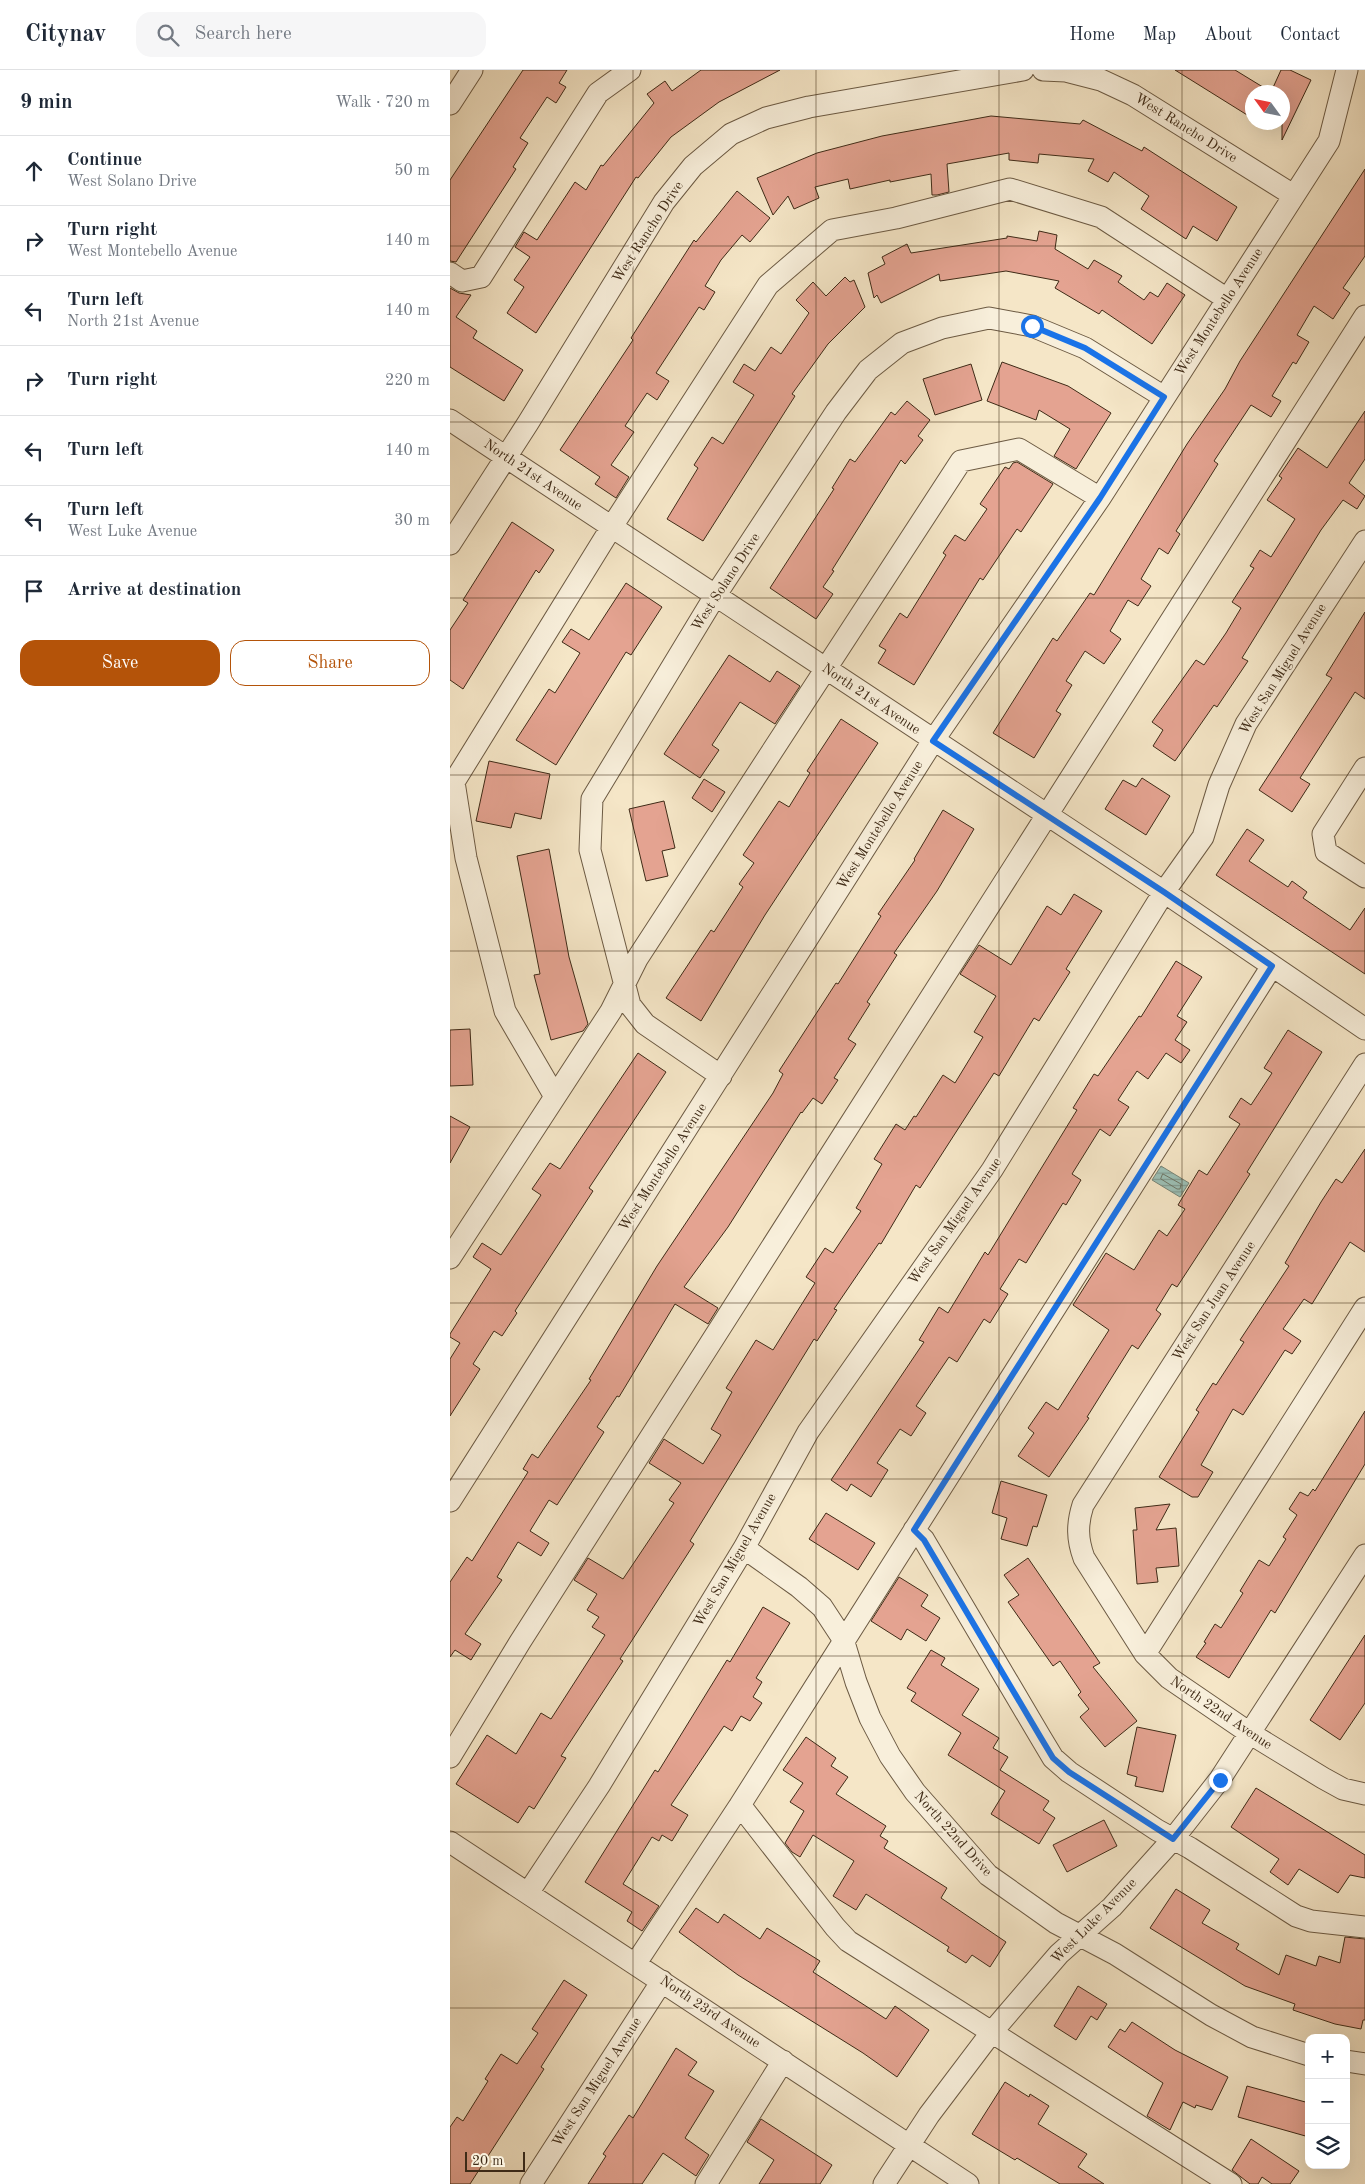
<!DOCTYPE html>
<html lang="en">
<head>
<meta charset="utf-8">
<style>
  :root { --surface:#fff; --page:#f6f6f7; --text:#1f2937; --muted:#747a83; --line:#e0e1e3; --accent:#b45309 }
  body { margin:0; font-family:"Old Standard TT",serif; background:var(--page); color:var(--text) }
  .controls { position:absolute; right:15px; bottom:15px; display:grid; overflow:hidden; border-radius:10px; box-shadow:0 5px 20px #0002 }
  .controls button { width:45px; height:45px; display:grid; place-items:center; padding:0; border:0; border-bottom:1px solid var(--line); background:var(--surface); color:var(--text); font:25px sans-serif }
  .compass { position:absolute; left:795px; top:15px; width:45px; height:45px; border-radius:50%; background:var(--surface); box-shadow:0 5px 20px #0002; rotate:303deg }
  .scale { position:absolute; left:15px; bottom:12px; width:60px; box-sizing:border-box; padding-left:5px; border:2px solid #3f2b17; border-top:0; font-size:14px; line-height:18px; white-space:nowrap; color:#3f2b17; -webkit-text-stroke:4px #f8efdb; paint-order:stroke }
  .stop { position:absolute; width:15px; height:15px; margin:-11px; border:4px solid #1a73e8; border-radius:50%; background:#fff }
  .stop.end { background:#1a73e8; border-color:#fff; box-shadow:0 1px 5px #0008 }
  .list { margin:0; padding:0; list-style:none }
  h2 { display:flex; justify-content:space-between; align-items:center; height:65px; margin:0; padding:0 20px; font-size:21px }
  h2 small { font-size:16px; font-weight:400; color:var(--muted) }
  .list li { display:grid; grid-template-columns:32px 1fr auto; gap:15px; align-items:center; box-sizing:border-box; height:70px; padding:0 20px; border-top:1px solid var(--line) }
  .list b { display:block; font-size:19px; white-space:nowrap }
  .list p { margin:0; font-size:16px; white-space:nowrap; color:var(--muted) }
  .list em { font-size:16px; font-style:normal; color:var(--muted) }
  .actions { display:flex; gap:10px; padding:15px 20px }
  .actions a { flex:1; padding:11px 0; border:1px solid var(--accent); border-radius:15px; text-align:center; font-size:18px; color:var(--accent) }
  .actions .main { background:var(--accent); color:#fff }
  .icon { flex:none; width:28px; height:28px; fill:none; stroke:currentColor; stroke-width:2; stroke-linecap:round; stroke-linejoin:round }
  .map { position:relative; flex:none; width:915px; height:2114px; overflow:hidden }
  header { display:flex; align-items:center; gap:30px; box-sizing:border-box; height:70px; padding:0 25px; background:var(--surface); border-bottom:1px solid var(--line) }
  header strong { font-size:24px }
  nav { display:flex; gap:28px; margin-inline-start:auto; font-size:18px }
  .search { width:350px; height:45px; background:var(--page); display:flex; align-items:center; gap:12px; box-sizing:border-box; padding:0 18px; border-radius:15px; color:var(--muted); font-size:19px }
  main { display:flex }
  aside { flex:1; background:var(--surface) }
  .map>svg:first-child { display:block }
  .water { fill:url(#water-rules); stroke:#778476 }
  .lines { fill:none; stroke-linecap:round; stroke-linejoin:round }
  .shore { stroke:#6e7666; stroke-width:1 }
  .building { fill:#e4a391; stroke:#3f2b17 }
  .minor-casing { stroke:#6c5a43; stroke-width:23 }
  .minor { stroke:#f8efdb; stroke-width:21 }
  .route { stroke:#1a73e8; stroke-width:6 }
  .grid { fill:none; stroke:#3f2b17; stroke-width:1; stroke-opacity:0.55 }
  .labels { text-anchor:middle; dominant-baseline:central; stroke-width:4.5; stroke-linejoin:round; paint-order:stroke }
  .street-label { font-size:14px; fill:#3f2b17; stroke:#f8efdb }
</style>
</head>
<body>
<header>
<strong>Citynav</strong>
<div class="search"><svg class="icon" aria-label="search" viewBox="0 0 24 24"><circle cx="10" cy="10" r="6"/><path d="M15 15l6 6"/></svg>Search here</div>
<nav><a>Home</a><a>Map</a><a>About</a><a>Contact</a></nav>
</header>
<main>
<aside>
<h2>9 min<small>Walk · 720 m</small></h2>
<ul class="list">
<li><svg class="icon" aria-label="ahead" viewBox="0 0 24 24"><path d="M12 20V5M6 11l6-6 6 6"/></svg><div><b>Continue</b><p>West Solano Drive</p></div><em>50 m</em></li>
<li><svg class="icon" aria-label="right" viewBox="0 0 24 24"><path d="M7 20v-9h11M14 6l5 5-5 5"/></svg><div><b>Turn right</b><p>West Montebello Avenue</p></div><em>140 m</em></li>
<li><svg class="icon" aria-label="left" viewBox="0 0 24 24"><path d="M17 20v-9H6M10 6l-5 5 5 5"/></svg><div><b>Turn left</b><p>North 21st Avenue</p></div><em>140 m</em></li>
<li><svg class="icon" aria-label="right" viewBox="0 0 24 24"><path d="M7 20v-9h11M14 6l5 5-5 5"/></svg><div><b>Turn right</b></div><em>220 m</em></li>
<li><svg class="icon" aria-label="left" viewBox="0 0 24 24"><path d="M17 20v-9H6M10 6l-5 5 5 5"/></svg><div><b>Turn left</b></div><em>140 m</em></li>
<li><svg class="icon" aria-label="left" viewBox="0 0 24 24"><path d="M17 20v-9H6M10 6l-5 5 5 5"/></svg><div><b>Turn left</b><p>West Luke Avenue</p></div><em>30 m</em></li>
<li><svg class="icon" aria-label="arrive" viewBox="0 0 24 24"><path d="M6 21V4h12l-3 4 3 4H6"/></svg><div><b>Arrive at destination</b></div></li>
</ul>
<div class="actions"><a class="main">Save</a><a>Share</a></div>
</aside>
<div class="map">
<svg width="915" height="2114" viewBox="0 0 915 2114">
  <defs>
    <pattern id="water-rules" width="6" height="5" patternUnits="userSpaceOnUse" patternTransform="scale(1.25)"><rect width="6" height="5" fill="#9cc0b6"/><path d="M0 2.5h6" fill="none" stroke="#819c93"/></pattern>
  </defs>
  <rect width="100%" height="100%" fill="#f5e6c7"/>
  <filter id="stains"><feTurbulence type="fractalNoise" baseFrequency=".004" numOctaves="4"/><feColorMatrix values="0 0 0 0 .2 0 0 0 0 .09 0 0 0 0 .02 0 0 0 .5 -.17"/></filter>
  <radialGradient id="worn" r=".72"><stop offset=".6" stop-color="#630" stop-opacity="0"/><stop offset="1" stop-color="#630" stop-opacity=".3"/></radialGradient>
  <path class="water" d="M711,1096L739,1113L730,1127L702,1110Z"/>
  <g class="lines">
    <path class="shore" d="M713,1104L731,1114L730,1119H727L711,1109Z"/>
  </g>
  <path class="building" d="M73,0H117L109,13L116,17L106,33L97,27L70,68L78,73L63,97L66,99L6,192L0,191V110Z
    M251,0H330L269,32L221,67L188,108L186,107L86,263L57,243L74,217L64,210L80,187L65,177L74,162L87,170L125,112L136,120L151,95L153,96L204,33L197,24L215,11L222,21Z
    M725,0H785L821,22L831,0H840L861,10L832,70V22H802V48Z
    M541,46L630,54L633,50L692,81L694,77L787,137L767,171L743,156L736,169L691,139L699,126L664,102L658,112L638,101L644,89L589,84L588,93L559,90V83L497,94L499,122L487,125H482L481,104L440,112V110L400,119L398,109L365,117L369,128L344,139L338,126L323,145L307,108L367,83L432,66Z
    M915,99V186L893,218L900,223L883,249L864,236L847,265L859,272L846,294L843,292L822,326L831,331L821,347L801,335L764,391L768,394L726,461L730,464L718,484L709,478L691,509L701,516L688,536L678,530L660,561L671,569L654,594L635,581L616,611L622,615L606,641L611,644L584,688L543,663L603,568L607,571L640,523L644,525L737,374L775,319L790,291Z
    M287,121L320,148L300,172L292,165L271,190L255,216L265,222L254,240L249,237L206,303L219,311L207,330L197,323L175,356L184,362L161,395L179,407L166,428L145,414L150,407L110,380L183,270L181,268L244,170L246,172Z
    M589,161L607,165L605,179L638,199L644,190L672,206L668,212L694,230L700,222L708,227L717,213L735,225L702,274L652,240L649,244L605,218L609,211L556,201L490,211L489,204L431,233L427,225L424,228L418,203L435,194L432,187L457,174L461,183L557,168V166L587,171Z
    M395,207L400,212L404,210L415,237L378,274L342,324L345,326L253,471L217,449L248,398L244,395L262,367L273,374L304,325L283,312L294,294L305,301L321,277L331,284L359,243L346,230L363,212L376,226Z
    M0,218L9,223L21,225L6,247L27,261L23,268L73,300L54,331L0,297Z
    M552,292L618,316L661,343L626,399L604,386L620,359L589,340L586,350L537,331Z
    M521,294L532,330L485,345L473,309Z
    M457,331L480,350L468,366L473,370L455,394L451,390L382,500L384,501L373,517L383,524L366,549L320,518L384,419L382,418L400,389L405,392L441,342L445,345Z
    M915,341V389L899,413L915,426L907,439L893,430L871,460L792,588L798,591L767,637L764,635L725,691L703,676L713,660L702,652L746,590L754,595L776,563L791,538L782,532L804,498L800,496L810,480L821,487L845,449L817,430L832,408L829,406L848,378L877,398Z
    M567,392L603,414L571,462L567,459L533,510L530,508L464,615L428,593L436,580L429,576L450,543L457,548L496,485L493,483L505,465L515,471L537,439L530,434L555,397L559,399L563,393Z
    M62,452L104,480L89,503L86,500L13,619L0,610V560L18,533L13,530Z
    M176,513L212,537L181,585L176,582L106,695L66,670L99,619L105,623L130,583L112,572L121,559L139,570Z
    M915,542V629L905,622L850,708L860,714L842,742L809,720L882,608L876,605Z
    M279,585L320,612L327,601L350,616L325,654L290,632L262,675L269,680L250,708L214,684Z
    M391,649L428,673L315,845L251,951L216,928L261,860L264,862L293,817L289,814L304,793L293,785L329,731L339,737L360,703L357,701Z
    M39,691L100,704L91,749L65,743L61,758L26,751Z
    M692,708L720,726L696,765L655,739L673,710L686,717Z
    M254,709L275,722L262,742L242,728Z
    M214,731L225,778L212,781L218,806L196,811L179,739Z
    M493,740L524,759L487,821L444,883L447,885L417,932L420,934L398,969L406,974L384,1008L388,1010L372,1034L363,1028L352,1043L351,1042L278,1157L234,1217L268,1238L258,1254L225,1234L169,1327L167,1326L147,1357L154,1362L107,1435L99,1430L80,1461L99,1473L91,1486L68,1472L47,1507L52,1510L15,1564L31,1574L21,1590L5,1580L0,1587V1512L17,1487L22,1491L78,1402L73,1399L82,1384L88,1388L141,1310L139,1309L207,1196L323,1023L333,1004L329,1001L386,913L388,914L431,846L428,844L465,790L464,789Z
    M797,759L814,770L799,791L838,817L842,811L857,822L853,828L900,860L915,838V904L766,805Z
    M99,779L119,887L138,954L133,961L101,970L84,905L90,904L67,786Z
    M624,824L652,841L616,899L620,902L589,951L584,948L549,1006L544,1003L470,1118L466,1115L431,1174L429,1173L384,1239L387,1240L367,1271L364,1269L240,1471L244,1474L170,1589L173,1591L111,1686L116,1688L84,1739L79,1736L68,1753L6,1714L37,1665L66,1684L91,1643L101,1649L155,1565L142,1557L149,1547L137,1540L147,1524L124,1510L138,1488L173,1509L224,1433L219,1430L231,1413L199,1393L214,1369L253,1394L271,1365L261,1359L282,1322L276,1318L306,1270L323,1280L365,1213L356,1207L375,1178L383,1183L411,1141L406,1138L432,1094L424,1089L446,1054L455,1060L464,1046L466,1047L493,1005L505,1013L533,967L524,962L546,926L510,904L529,875L561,895L597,836L611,845Z
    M726,891L752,907L727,946L737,952L725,970L740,980L731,993L716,983L698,1009L687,1001L668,1030L679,1037L660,1066L650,1059L622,1104L631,1110L616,1135L613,1133L576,1193L569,1189L550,1219L558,1224L540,1253L534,1249L507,1292L499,1287L466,1336L476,1343L461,1366L450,1359L427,1393L438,1400L421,1427L401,1414L397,1421L381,1410L474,1272L469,1270L489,1237L498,1243L535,1182L538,1185L627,1040L623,1038L644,1004L648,1006L689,946L691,947Z
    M20,959L23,1015L0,1016V960Z
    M838,960L872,982L797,1102L800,1104L772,1148L727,1217L722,1214L706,1240L711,1244L688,1279L682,1275L637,1347L639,1348L599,1407L568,1386L584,1363L578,1358L596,1332L608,1340L659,1260L623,1235L656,1183L684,1200L709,1160L717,1166L735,1139L728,1135L749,1100L757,1105L790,1054L779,1047L791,1028L801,1035L822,1003L814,998Z
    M188,983L216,1002L139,1118L143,1121L65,1241L67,1243L52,1266L44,1261L23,1294L30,1299L0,1346V1289L10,1273L0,1267V1264L41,1199L23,1187L32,1173L51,1185L91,1125L82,1119L100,1093L110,1099Z
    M0,1046L20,1057L0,1093Z
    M915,1079V1182L900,1172L862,1234L854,1229L833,1259L851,1271L842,1284L835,1280L793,1345L783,1339L751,1395L763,1402L748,1427H742L709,1407L749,1342L746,1340L763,1313L766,1315L794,1272L790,1270L839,1196L835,1193L871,1132L886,1109L892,1113Z
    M915,1341V1394L825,1543L821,1540L779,1608L746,1587L756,1573L754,1572L765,1554L771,1558L793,1523L790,1521L809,1490L819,1496L836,1469L833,1467L847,1445L839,1439L850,1422L858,1426L863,1419L865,1421Z
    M551,1411L597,1425L587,1457L583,1456L577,1476L551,1469L557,1448L542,1443Z
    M720,1434L706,1460L726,1458L729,1496L706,1498L708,1512L687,1514L683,1460H687L685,1438Z
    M376,1443L425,1473L408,1500L359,1469Z
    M578,1488L650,1593L643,1597L687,1651L655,1677L630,1647L639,1639L628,1625L631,1622L610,1591L603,1596L558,1532L569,1525L554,1505Z
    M449,1507L478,1525L471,1536L490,1548L476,1571L457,1559L451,1570L421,1551Z
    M313,1537L340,1553L306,1608L312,1612L303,1627L312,1633L300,1651L291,1646L282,1661L274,1656L221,1735L238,1745L222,1771L212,1765L209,1771L202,1767L173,1814L209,1836L192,1861L177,1851L182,1842L135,1812L205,1700L208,1702L277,1590L280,1592Z
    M915,1565V1633L890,1670L860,1650Z
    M481,1580L495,1588L491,1595L529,1619L512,1645L549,1668L543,1678L558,1687L550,1700L599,1731L593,1740L605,1748L589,1774L541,1744L555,1721L498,1685L511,1663L461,1631L466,1623L457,1618Z
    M687,1657L726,1665L713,1722L685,1716L687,1707L677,1704Z
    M356,1667L386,1688L381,1696L398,1707L386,1724L436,1756L430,1766L438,1771L434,1778L497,1818L491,1828L556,1872L540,1897L522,1885L516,1893L497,1881L499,1877L416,1824L406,1840L383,1826L404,1791L363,1765L350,1787L342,1782L335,1773L354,1741L340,1732L353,1713L333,1700Z
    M806,1718L915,1785V1808L900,1805L888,1823L849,1799L838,1815L820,1802L829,1789L781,1757Z
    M654,1750L667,1776L617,1802L603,1775Z
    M726,1819L760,1840L752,1853L789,1874L786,1879L829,1905L836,1885L866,1896L869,1886L890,1893L895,1867L915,1869V1950H913L911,1959L885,1954L843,1940L845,1934L795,1916L700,1858Z
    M246,1838L268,1853L274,1844L310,1869L317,1858L370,1891L363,1902L436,1949L445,1936L479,1960L447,2007L413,1983L288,1905L229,1862Z
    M114,1910L137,1925L91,1997L94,1999L20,2114H0V2057L7,2047L13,2051L38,2011L35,2009L51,1984L67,1994L88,1963L82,1959Z
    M628,1916L657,1934L647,1950L641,1946L626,1970L604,1956Z
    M682,1952L725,1980L778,2007L762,2040L746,2035L745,2038L733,2032L720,2060L697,2046L713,2013L658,1977L670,1959L675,1962Z
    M226,1978L247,1992L238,2005L264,2021L235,2068L259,2085L246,2106L213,2083L192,2114H138L156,2086L153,2084L179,2045L183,2048Z
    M555,2012L579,2027L580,2024L599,2036L588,2054L637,2084L628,2097L654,2114H610L567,2088L565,2090L522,2064Z
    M797,2016L859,2033V2067L788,2047Z
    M311,2049L382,2095L370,2114H309L324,2090L297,2072Z
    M801,2069L849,2101L840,2114H822L812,2107L808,2114H800L782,2100Z"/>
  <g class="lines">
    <defs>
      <path id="minor" d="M593,0L616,1L651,10L683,25L843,125
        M0,34L22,0
        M0,203L12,211L31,207L148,23L180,0
        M0,350L714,822L915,959
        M0,474L78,353L214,132L243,96L281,64L316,48L359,37L573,0
        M915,698L873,764L876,782L915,807
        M915,994L633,1435C627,1454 627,1469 634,1488L695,1584L719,1608L801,1664L873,1708L893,1719L915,1724
        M271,1006L195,954L180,935L140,780L142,729L265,526L386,342L418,300L452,273L492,258L539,248L582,256L635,278L714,327
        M104,1025L55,941L16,788L4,712L161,458L318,215L382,160L446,148L560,119L651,147L777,229
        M0,1188L161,941L187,889L511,391L569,379L650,428
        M0,1431L483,671L650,428L879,71L897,0
        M464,1460L474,1470L591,1668L603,1688L619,1702L707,1760L740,1778L846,1846L861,1851L915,1857
        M294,1478L349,1517L372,1537L393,1569L406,1612L420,1648L440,1686L465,1722L538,1805L606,1853L665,1884L761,1945L802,1967L859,1985
        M695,1584L915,1238
        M0,1687L70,1572L915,246
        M290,1735L385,1857L398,1871L781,2114
        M0,1772L518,2114
        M78,1823L149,1716L294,1478L358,1362L542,1100L714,822L753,767L769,715L796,654L915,471
        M186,1893L290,1735L822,896
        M896,1991L915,1994
        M81,2114L212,1911
        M256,2114L333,1991
        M434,2114L479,2045L541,1963L609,1884L662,1837L723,1769L770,1709L915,1485"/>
    </defs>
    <use href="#minor" class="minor-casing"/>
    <use href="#minor" class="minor"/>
  </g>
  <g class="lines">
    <path class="route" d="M582,256L635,278L714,327L650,428L483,671L714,822L822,896L464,1460L474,1470L591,1668L603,1688L619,1702L723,1769L770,1710"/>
  </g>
  <path class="grid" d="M183,0V2114M366,0V2114M549,0V2114M732,0V2114M0,176H915M0,352H915M0,528H915M0,705H915M0,881H915M0,1057H915M0,1233H915M0,1409H915M0,1586H915M0,1762H915M0,1938H915"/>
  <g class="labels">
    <g class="street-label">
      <text transform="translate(736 58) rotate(32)">West Rancho Drive</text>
      <text transform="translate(198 162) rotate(-57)">West Rancho Drive</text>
      <text transform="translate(769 242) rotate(-57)">West Montebello Avenue</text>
      <text transform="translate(83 405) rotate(34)">North 21st Avenue</text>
      <text transform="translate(276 512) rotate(-57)">West Solano Drive</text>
      <text transform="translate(833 599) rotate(-58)">West San Miguel Avenue</text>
      <text transform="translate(421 629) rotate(34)">North 21st Avenue</text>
      <text transform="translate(430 755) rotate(-58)">West Montebello Avenue</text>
      <text transform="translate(213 1097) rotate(-57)">West Montebello Avenue</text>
      <text transform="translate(505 1151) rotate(-55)">West San Miguel Avenue</text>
      <text transform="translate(764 1231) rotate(-57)">West San Juan Avenue</text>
      <text transform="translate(285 1490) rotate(-60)">West San Miguel Avenue</text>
      <text transform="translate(771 1643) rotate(34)">North 22nd Avenue</text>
      <text transform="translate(503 1764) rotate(48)">North 22nd Drive</text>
      <text transform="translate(644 1851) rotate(-45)">West Luke Avenue</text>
      <text transform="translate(260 1942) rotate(34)">North 23rd Avenue</text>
      <text transform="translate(147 2012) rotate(-57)">West San Miguel Avenue</text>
    </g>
  </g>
  <rect width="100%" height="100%" filter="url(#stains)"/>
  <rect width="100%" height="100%" fill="url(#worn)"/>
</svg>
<div class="controls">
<button>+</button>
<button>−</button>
<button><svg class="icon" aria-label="layers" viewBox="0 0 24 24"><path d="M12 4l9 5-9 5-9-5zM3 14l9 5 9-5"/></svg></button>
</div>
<svg class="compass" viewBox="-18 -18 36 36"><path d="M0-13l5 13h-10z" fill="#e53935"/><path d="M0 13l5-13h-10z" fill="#747a83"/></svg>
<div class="scale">20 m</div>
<div class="stop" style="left:582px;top:256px"></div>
<div class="stop end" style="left:770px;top:1710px"></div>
</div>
</main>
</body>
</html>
